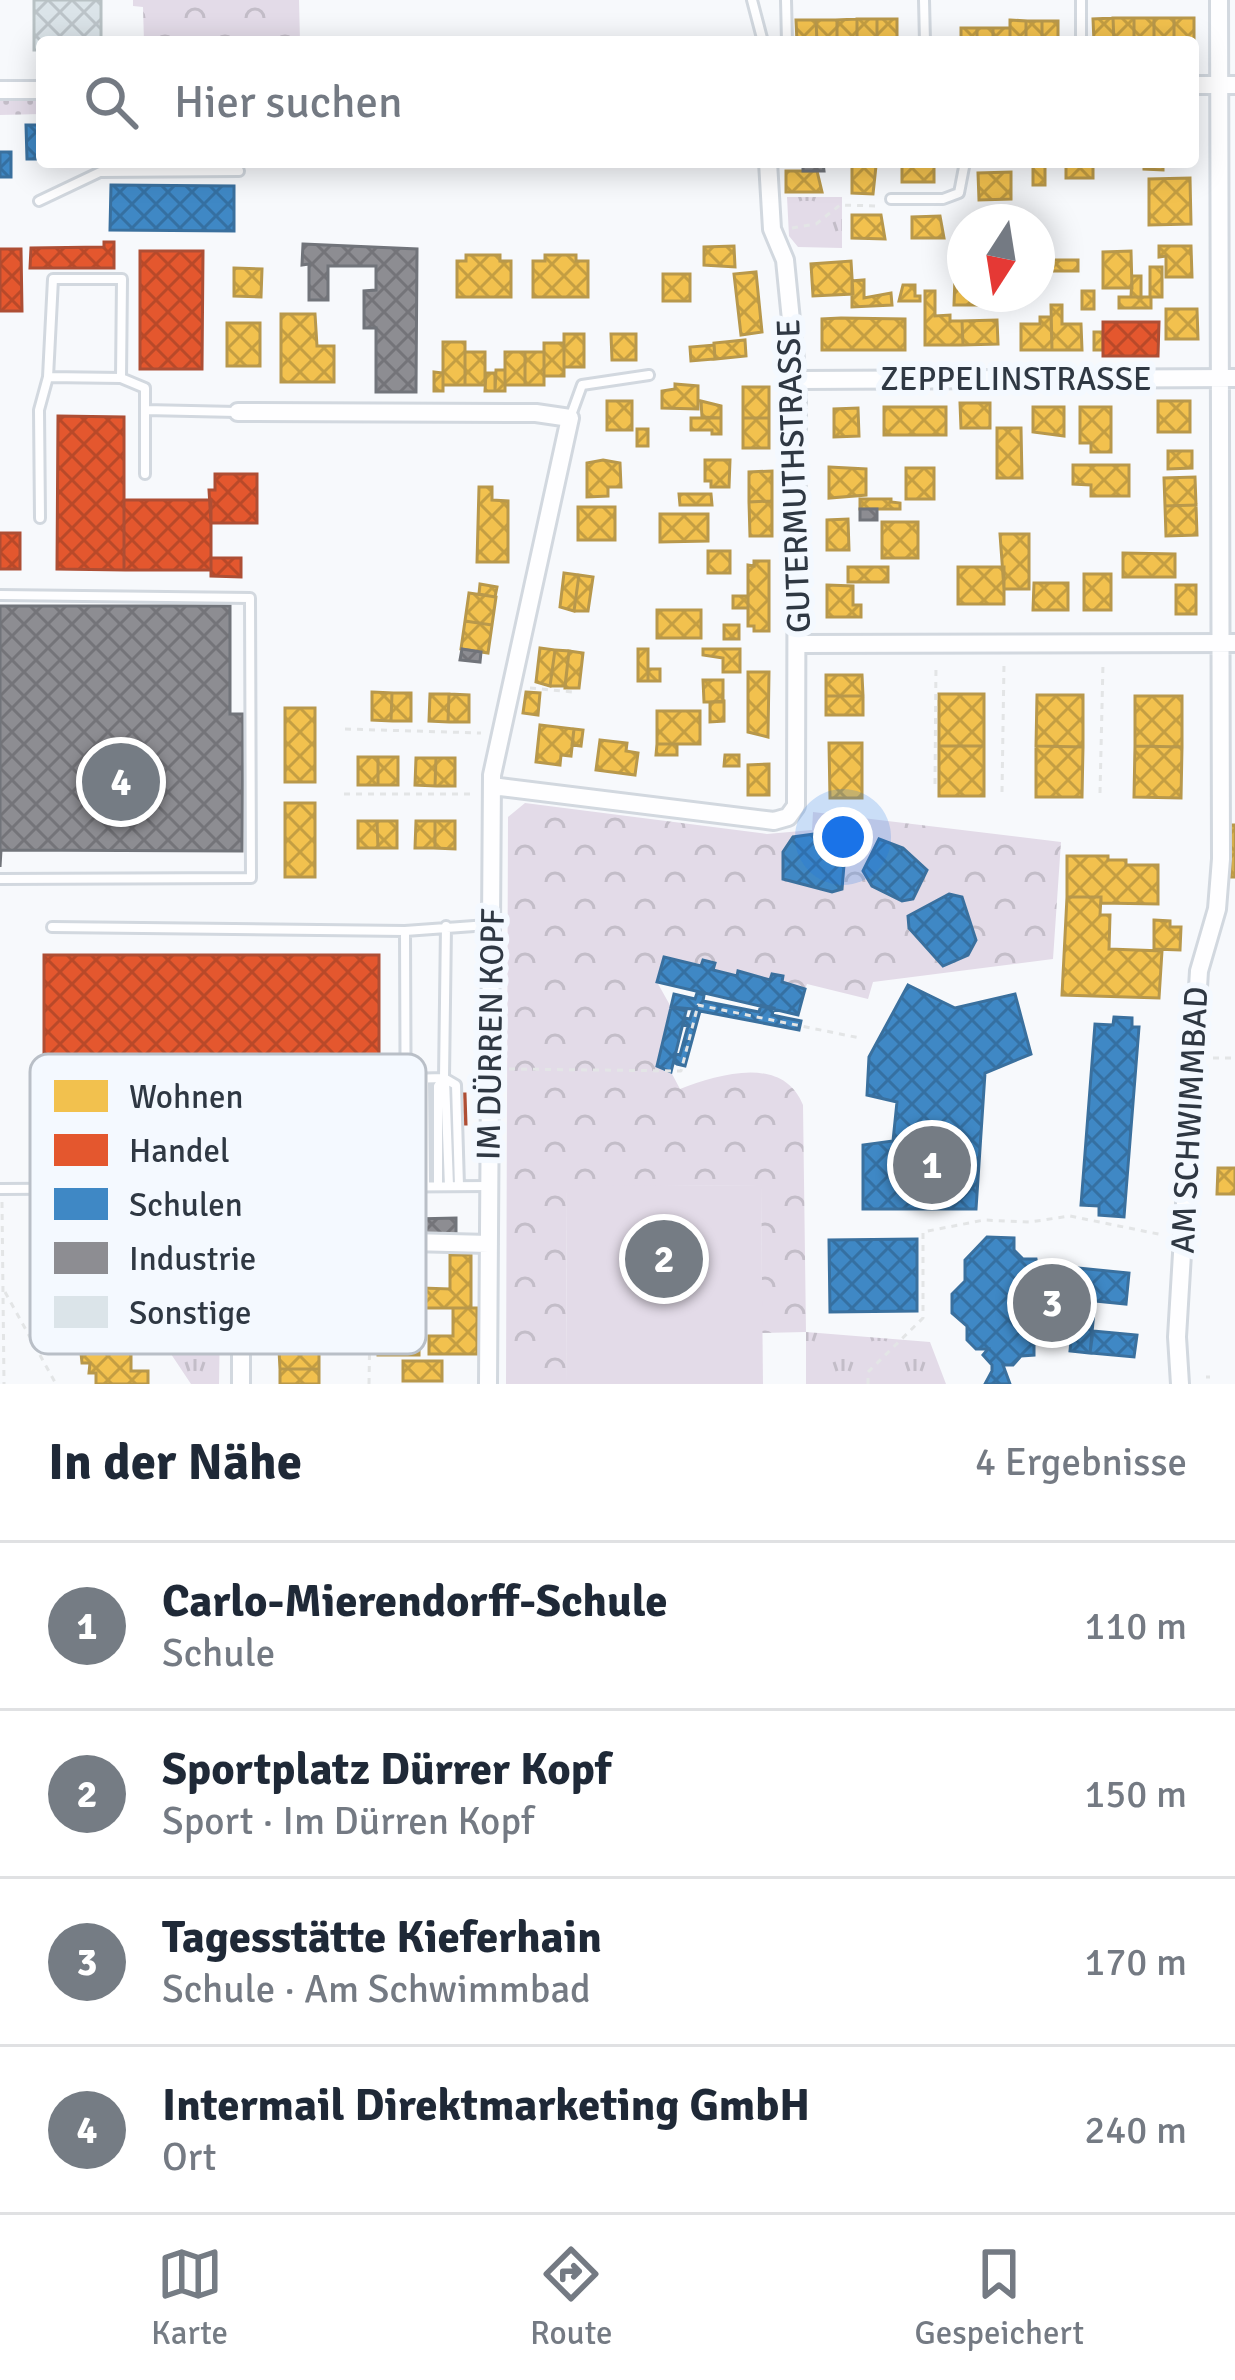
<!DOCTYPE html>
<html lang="de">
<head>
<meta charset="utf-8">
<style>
  :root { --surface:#fff; --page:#f2f2f3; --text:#1f2937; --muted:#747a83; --line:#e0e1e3; --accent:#757c84 }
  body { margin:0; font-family:Signika,sans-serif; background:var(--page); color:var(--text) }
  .compass { position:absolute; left:947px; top:204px; width:108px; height:108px; border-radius:50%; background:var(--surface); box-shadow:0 6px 30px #0003; rotate:192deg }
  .you { position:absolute; left:843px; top:837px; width:42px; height:42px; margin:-30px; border:9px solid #fff; border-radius:50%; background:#1a73e8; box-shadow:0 0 0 18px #1a73e833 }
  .badge { display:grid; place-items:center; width:78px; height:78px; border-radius:50%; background:var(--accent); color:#fff; font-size:39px; font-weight:700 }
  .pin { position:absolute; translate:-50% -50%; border:6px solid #fff; box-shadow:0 3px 12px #0006 }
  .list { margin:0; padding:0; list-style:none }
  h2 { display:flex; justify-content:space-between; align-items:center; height:156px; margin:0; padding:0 48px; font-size:51px }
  h2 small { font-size:39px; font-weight:400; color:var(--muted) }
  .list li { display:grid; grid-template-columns:78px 1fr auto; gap:36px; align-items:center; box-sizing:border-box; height:168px; padding:0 48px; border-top:3px solid var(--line) }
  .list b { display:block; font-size:45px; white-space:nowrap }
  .list p { margin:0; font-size:39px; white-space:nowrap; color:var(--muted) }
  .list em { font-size:39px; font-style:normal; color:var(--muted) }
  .icon { flex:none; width:66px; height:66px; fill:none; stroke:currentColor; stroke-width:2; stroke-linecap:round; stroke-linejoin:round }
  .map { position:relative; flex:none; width:1235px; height:1384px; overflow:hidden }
  .search { position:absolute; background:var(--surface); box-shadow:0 6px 30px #0003; left:36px; right:36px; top:36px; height:132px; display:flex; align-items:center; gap:30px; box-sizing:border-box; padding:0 42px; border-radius:12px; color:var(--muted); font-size:45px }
  .sheet { height:828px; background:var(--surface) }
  nav { display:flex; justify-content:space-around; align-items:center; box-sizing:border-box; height:168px; border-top:3px solid var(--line); background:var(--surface); font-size:33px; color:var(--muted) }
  nav a { display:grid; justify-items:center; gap:6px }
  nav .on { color:var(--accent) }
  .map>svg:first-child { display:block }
  .grass { fill:url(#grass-dots) }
  .forest { fill:url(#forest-crowns) }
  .park { fill:url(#park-tufts) }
  .pitch { fill:#e3dbe8 }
  .homes { fill:url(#homes-cross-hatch); stroke:#b8984b; stroke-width:3 }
  .shops { fill:url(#shops-cross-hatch); stroke:#ae4e34; stroke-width:3 }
  .schools { fill:url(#schools-cross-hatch); stroke:#3a709e; stroke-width:3 }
  .industry { fill:url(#industry-cross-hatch); stroke:#71747a; stroke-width:3 }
  .building { fill:url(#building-cross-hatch); stroke:#b8c1c4; stroke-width:3 }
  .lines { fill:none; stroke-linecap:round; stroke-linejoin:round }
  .service-casing { stroke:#d2d8df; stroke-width:14 }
  .minor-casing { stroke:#d2d8df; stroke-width:22 }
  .path { stroke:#e3e5e6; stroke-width:3; stroke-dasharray:6 6; stroke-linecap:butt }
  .service { stroke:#fefeff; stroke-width:8 }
  .minor { stroke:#fefeff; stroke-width:16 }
  .labels { text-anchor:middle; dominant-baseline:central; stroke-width:12; stroke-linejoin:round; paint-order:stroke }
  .street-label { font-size:33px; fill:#2f3843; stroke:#f4f9ff }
  .key { fill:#f4f9ff; stroke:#b9bfc7; stroke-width:3 }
  .key-label { font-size:33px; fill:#2f3843 }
</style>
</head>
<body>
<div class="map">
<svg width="1235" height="1384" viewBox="0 0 1235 1384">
  <defs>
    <pattern id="grass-dots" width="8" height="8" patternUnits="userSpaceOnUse" patternTransform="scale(3)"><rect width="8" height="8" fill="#e3dbe8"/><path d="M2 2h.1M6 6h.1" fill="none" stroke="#c3bdc8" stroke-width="1.8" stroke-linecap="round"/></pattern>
    <pattern id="forest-crowns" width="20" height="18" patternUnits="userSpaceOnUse" patternTransform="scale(3)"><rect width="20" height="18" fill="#e3dbe8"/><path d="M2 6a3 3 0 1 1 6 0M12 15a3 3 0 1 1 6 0" fill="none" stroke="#c3bdc8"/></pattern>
    <pattern id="park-tufts" width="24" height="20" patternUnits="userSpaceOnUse" patternTransform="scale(3)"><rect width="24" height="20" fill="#e3dbe8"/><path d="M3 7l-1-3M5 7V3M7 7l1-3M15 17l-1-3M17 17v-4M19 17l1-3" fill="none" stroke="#c3bdc8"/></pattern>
    <pattern id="homes-cross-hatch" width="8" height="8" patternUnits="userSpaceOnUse" patternTransform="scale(3)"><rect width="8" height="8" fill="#f2c14e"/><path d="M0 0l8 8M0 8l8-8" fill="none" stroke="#c49e42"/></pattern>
    <pattern id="shops-cross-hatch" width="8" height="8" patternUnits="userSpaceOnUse" patternTransform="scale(3)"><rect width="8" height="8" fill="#e4572e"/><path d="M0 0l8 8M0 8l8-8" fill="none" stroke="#b94929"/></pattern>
    <pattern id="schools-cross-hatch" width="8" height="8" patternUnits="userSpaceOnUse" patternTransform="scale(3)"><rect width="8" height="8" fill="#3f88c5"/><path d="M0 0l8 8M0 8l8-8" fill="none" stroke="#3570a2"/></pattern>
    <pattern id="industry-cross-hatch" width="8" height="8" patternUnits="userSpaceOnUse" patternTransform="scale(3)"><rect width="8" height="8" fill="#8d8d92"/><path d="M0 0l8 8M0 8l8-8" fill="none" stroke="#747479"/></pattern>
    <pattern id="building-cross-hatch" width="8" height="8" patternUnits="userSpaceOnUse" patternTransform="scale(3)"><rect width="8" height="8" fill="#dbe4e9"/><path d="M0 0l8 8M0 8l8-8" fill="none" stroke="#bcc4c9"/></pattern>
  </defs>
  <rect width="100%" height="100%" fill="#f7f9fc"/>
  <path class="grass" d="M0,99H42V114L0,115Z"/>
  <path class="forest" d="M133,0H299L300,42H144L143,7L133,6Z
    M525,803L767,834L812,830L813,812L1061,842L1053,959L873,982L868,999L807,984L805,989L782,982L783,976L773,974L770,980L739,971L737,976L664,957L657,982L671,1007L657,1066L671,1072L680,1089C720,1074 783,1055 803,1105L806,1332L762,1333L761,1185L566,1187L567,1384H506L508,817Z"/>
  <path class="park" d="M787,197H842V248L798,247L789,236Z
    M149,1321H220L219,1384H191Z
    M806,1332L930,1342L946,1384H806Z"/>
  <path class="pitch" d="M761,1185L763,1384H567L566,1186Z"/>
  <path class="homes" d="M1113,18L1114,42H1094L1093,19Z
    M1113,18H1134V42H1114Z
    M1134,18H1154V42H1134Z
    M1154,18H1174V42H1154Z
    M1174,18H1194V58L1193,42H1174Z
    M857,19H877V42H857Z
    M857,19V42H837V20Z
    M877,19H897V42H877Z
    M796,20H816L817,42H797Z
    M816,20H837V42H817Z
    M1010,20L1026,21V42H1010Z
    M1026,21H1042V42H1026Z
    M1042,21H1058V42H1042Z
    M961,28H977V42H961Z
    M977,28H993V42H977Z
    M993,28H1010V42H993Z
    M902,162H934V182H902Z
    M1033,162H1045V185H1033Z
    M1066,162H1093V178H1066Z
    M1144,162H1163V170L1144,169Z
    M852,166H876L873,194L852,193Z
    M786,171H817L822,192H786Z
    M1011,172V199L979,200L978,173Z
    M1190,178L1191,224L1149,225V179Z
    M852,215H881L885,239L852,238Z
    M978,215H1006L1011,222H979Z
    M940,216L944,238H912V217Z
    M734,246L735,267L704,265V247Z
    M1159,246H1191L1192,277H1166V256L1159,257Z
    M956,250H965V294H980V305H954Z
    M1131,251L1132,288H1103V252Z
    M466,255H500V261H511V297H457V261H466Z
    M545,255H576V261H588V297H533V261H545Z
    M1051,260H1078V271H1051Z
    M851,261L853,294L813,296L811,264Z
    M1150,267H1162V297H1150Z
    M234,268L262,269L261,297L234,296Z
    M756,272L762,332L741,335L734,274Z
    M663,274H690V301H663Z
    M1132,276H1141V297H1131Z
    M864,280V298L891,293L892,305L852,307V281Z
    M903,285H915V296H920V301H899Z
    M925,291H935V316L950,315V321H962L963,345H925Z
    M1082,291H1094V309H1082Z
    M1119,297H1151V308H1119Z
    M1051,305H1062V324H1081L1082,350H1052Z
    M1166,309H1197L1198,339H1166Z
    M281,314H315L317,346H334V382H281Z
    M1040,317H1051L1052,350H1021V324H1040Z
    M841,318L905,319V350H822V319Z
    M997,320L998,344L963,345L962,321Z
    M227,323H260V366H227Z
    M1094,332H1103V350H1094Z
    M564,334H584V367H564Z
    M611,334H636V360H612Z
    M745,340L746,356L715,359L714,343Z
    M443,342H465V385H443Z
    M544,343H564V376H544Z
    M714,345L715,359L691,361L690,347Z
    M465,352H485V385H465Z
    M505,352H525V385H505Z
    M525,352H544V385H525Z
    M496,370H505V391H495Z
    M434,372L443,373V391H434Z
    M486,373H495V391H485Z
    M675,384L698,386V409L662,408V391L675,389Z
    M743,387H769V418H743Z
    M607,401H632V430H607Z
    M701,401L721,406V418L702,417Z
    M1158,401H1190V432H1158Z
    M960,403H990V428H961Z
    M884,407H946V435H884Z
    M1033,407H1064V436L1033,432Z
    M1080,407H1111V452H1091V443H1080Z
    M858,408L859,436L834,437V409Z
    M691,418H721V434H712V430H691Z
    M743,418H769V448H743Z
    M997,428H1021L1022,478H997Z
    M637,429H648V446H637Z
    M1168,451H1192V468L1168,469Z
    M603,460L620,463L621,487H608V496L587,497V463Z
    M705,460H730L729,487H711V481H705Z
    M1073,465H1129V496H1091V485L1073,484Z
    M829,467L866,469V495L829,498Z
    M906,468H934V499H906Z
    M772,471V501L749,502V472Z
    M1195,477L1196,505L1165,506L1164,478Z
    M479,487H492V500L508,501V562H477Z
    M679,494H711L712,505H680Z
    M860,499H891V502L900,503V509H860Z
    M772,501V536H750L749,502Z
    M1196,505L1197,535L1166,536L1165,506Z
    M578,507H615V540H578Z
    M660,514H708V541L660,542Z
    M848,519L849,550H827V520Z
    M882,522H918V558H882Z
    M1000,534H1029V589H1004Z
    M708,551H730V573H708Z
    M1123,553L1175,554V577H1123Z
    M754,561H769V631H754V626H748V565L754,566Z
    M848,567H888V582H848Z
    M958,567H1004V604H958Z
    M564,573L579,575L574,611L560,607Z
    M1084,574H1111V610H1084Z
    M579,575L593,577L588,611H574Z
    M1034,583H1068V610H1033Z
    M480,584L497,587L495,597L479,594Z
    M827,585L853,586V605H861V617H827Z
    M1176,585H1196V614H1176Z
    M469,593L496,597L492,625L465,621Z
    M733,596H748V608H733Z
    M657,610H701V638H657Z
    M465,621L492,625L488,653L461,649Z
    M724,625H739V639H724Z
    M540,648L555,650L550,686L536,682Z
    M638,649H648V681H638Z
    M703,649H740V672H723V658L703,655Z
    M555,650L569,651L565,686H550Z
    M569,651L583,653L579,688H565Z
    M648,669H660V681H648Z
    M748,672H769L768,737L748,732Z
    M826,675H862L863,696H826Z
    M703,680H723V702H704Z
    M372,692L392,693L391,721L372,720Z
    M526,692L540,693L538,715L523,713Z
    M392,693H411V721H391Z
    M430,694H449L448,722L429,721Z
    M449,694L469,695V722H448Z
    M939,694H984V746H939Z
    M1037,695H1083V747L1036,746Z
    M826,696H863V715H826Z
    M1135,696H1182V747L1135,746Z
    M724,701V721L710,722V702Z
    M285,708H315V782H285Z
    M657,711H700V744H657Z
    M540,725L574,729L571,756L561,755L560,765L536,762Z
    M574,729L583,730L581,746L572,745Z
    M600,740L627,743L626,751L638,753L635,775L596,770Z
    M829,743H862V798H830Z
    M657,744H677V755H656Z
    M939,746H984V796H939Z
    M1036,746L1083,747L1082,797H1036Z
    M1135,746L1182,747L1181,798L1134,797Z
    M725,755H739V766H724Z
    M358,757H378V785H358Z
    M378,757H398V785H378Z
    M416,758H436L435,786L415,785Z
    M436,758H455V786H435Z
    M769,764V795H748V765Z
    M285,803H315V877H285Z
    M358,821H377L378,848H358Z
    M377,821H397V848H378Z
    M416,821H435V848H415Z
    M435,821H455V849L435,848Z
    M1231,825H1235V877H1231Z
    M1067,856H1108V860H1126V865H1158V904L1101,903V897H1067Z
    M1067,897H1101L1100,915H1110L1109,949L1162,951L1159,998L1062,995Z
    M1154,920L1170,921V927H1181L1180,950L1154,949Z
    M1218,1168H1235V1194H1217Z
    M450,1255H471V1308H423V1288L450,1289Z
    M378,1308H398V1339H419V1355H378Z
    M453,1308H477V1354H429V1336H453Z
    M319,1349V1369H280L279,1350Z
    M81,1353H131V1371H148V1384H96V1373H89L90,1363H82Z
    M403,1361H442V1381H403Z
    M280,1369H319V1384H280Z"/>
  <path class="shops" d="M104,242H114V268H30L31,248L104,247Z
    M0,249H21L22,311H0Z
    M140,251H203L202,369H140Z
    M1103,322H1159L1158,356H1103Z
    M58,416L124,417V570L57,569Z
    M215,474H257V523H211L209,490H215Z
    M124,500H211V570H124Z
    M0,533H20V569H0Z
    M211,558H241V577L211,576Z
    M44,955H379V1167H44Z
    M417,1094H465L466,1124H417Z"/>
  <path class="schools" d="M26,125H42V159H27Z
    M0,152H11V177H0Z
    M111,185L234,186V231L110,230Z
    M835,831L846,841L842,889L832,892L783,879V852L793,837Z
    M879,839L903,848L927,870L913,899L902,901L872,886L863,871Z
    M949,894L962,897L976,940L968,955L943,966L909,928L908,916Z
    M664,957L701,966L703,960L715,963L713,970L737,976L738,971L770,980L772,974L783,976L782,982L805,989L798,1015L657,982Z
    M908,985L955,1008L1015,994L1031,1054L985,1073L976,1209H863V1145L893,1141L897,1102L867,1095L869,1057Z
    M697,993L704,995L703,1001L759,1012L761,1005L774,1008L772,1015L801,1021L799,1030L700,1011L685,1066L677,1064L674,1062L676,1053L680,1055L688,1026L683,1025L685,1018L690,1019L693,1009L671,1007L674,994L695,999Z
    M671,1007L686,1011L671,1072L657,1066Z
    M1114,1017L1132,1018V1027H1139L1124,1217L1099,1215V1206L1081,1205L1095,1024L1113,1025Z
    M987,1237L1014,1238V1250L1023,1259H1036L1038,1274L1048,1284V1300L1055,1308L1046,1319V1333L1034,1343V1355L1021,1356L1013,1365H1003L1010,1384H985L992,1371V1365L983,1355L988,1349H976L967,1340V1326L952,1313V1294L965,1281V1260Z
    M917,1239V1311L830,1312L829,1240Z
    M1078,1268L1129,1273L1126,1304L1095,1301L1090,1353L1070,1351Z
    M1093,1331L1137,1335L1134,1357L1090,1353Z"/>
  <path class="industry" d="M803,162H823L824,171H803Z
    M303,244L417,249L416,392H376V328H364V291L376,290V266H328V300H309V264L302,265Z
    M860,509H877V520H860Z
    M0,606H230V714H243L242,851L1,850L0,867Z
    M462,649L481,652L480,662L460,660Z
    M456,1218V1235L369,1237L368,1220Z"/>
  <path class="building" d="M34,0H101V42H42V50H34Z"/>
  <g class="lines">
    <defs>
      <path id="service" d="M752,0L763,42
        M786,0L787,42
        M924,0L925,42
        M1081,42V0
        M891,199H943L959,193L965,162
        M39,201L100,172L239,171
        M121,378L122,279H53L48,377L121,378L145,388V410
        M570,418L582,385L649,375
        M145,474V410L237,412
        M40,518L39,410L48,377
        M0,595L250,598L251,878L0,879
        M52,927L405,931L488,925
        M405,931L406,1186
        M444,1078L456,1085L459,1186
        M406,1079L444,1078L446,926
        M424,1079L425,1186
        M445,1080L449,1186
        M438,1186V1086L443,1080
        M0,1189L490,1186"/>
      <path id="minor" d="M1193,85H1235
        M0,90H42
        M797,380L1235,378
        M238,412L536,413L570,418L492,775L488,1384
        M798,644L1235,643
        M492,786L774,821L788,817L796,806L797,380L785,260L772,229L768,162
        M241,1384V1245L371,1241L489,1244
        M1180,1384L1177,1337L1199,971L1217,909L1221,859L1219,0"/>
    </defs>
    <use href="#service" class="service-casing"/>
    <use href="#minor" class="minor-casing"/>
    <path class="path" d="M792,228L816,224L840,205L877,206
      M530,688L573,692
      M345,729L481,733
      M935,784L936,664
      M1002,792L1004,663
      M1100,793L1103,663
      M344,794H475
      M1213,1058H1235
      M509,1069L681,1071L698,1005L860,1038
      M2,1202L4,1384
      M5,1292L56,1384
      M1206,1377H1210
      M369,1384L371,1261
      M868,1384V1372L923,1318V1232L984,1220L1030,1222L1070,1216L1163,1235"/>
    <use href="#service" class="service"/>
    <use href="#minor" class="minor"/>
  </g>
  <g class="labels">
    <g class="street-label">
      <text x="1016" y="379">ZEPPELINSTRASSE</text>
      <text transform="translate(794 476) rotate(-92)">GUTERMUTHSTRASSE</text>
      <text transform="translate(491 1034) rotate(-89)">IM DÜRREN KOPF</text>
      <text transform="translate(1190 1120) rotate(-87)">AM SCHWIMMBAD</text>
    </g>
  </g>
  <rect x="30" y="1054" width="396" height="300" rx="18" class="key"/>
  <rect x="54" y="1080" width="54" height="32" fill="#f2c14e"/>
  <rect x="54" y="1134" width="54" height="32" fill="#e4572e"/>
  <rect x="54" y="1188" width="54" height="32" fill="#3f88c5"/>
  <rect x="54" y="1242" width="54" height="32" fill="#8d8d92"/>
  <rect x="54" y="1296" width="54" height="32" fill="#dbe4e9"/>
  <g class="key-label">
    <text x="129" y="1108">Wohnen</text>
    <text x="129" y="1162">Handel</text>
    <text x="129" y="1216">Schulen</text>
    <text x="129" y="1270">Industrie</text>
    <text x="129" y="1324">Sonstige</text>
  </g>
</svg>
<svg class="compass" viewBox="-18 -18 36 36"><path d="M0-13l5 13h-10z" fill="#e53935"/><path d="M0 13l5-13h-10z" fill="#747a83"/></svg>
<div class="you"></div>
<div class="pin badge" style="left:932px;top:1165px">1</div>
<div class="pin badge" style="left:664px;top:1259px">2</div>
<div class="pin badge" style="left:1052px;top:1303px">3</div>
<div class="pin badge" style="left:121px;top:782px">4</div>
<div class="search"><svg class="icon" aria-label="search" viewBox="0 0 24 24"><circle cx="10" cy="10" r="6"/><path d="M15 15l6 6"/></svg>Hier suchen</div>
</div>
<section class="sheet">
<h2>In der Nähe<small>4 Ergebnisse</small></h2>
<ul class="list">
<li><span class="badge">1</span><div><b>Carlo-Mierendorff-Schule</b><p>Schule</p></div><em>110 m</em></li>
<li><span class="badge">2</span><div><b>Sportplatz Dürrer Kopf</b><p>Sport · Im Dürren Kopf</p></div><em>150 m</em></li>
<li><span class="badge">3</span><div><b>Tagesstätte Kieferhain</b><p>Schule · Am Schwimmbad</p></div><em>170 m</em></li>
<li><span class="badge">4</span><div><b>Intermail Direktmarketing GmbH</b><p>Ort</p></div><em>240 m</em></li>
</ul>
</section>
<nav>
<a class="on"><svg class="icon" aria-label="map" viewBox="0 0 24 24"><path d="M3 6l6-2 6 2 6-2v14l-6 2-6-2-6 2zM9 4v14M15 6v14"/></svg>Karte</a>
<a><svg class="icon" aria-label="directions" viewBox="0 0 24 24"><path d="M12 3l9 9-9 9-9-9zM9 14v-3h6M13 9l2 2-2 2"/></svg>Route</a>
<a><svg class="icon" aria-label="saved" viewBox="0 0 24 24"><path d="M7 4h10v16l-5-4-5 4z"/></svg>Gespeichert</a>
</nav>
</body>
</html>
